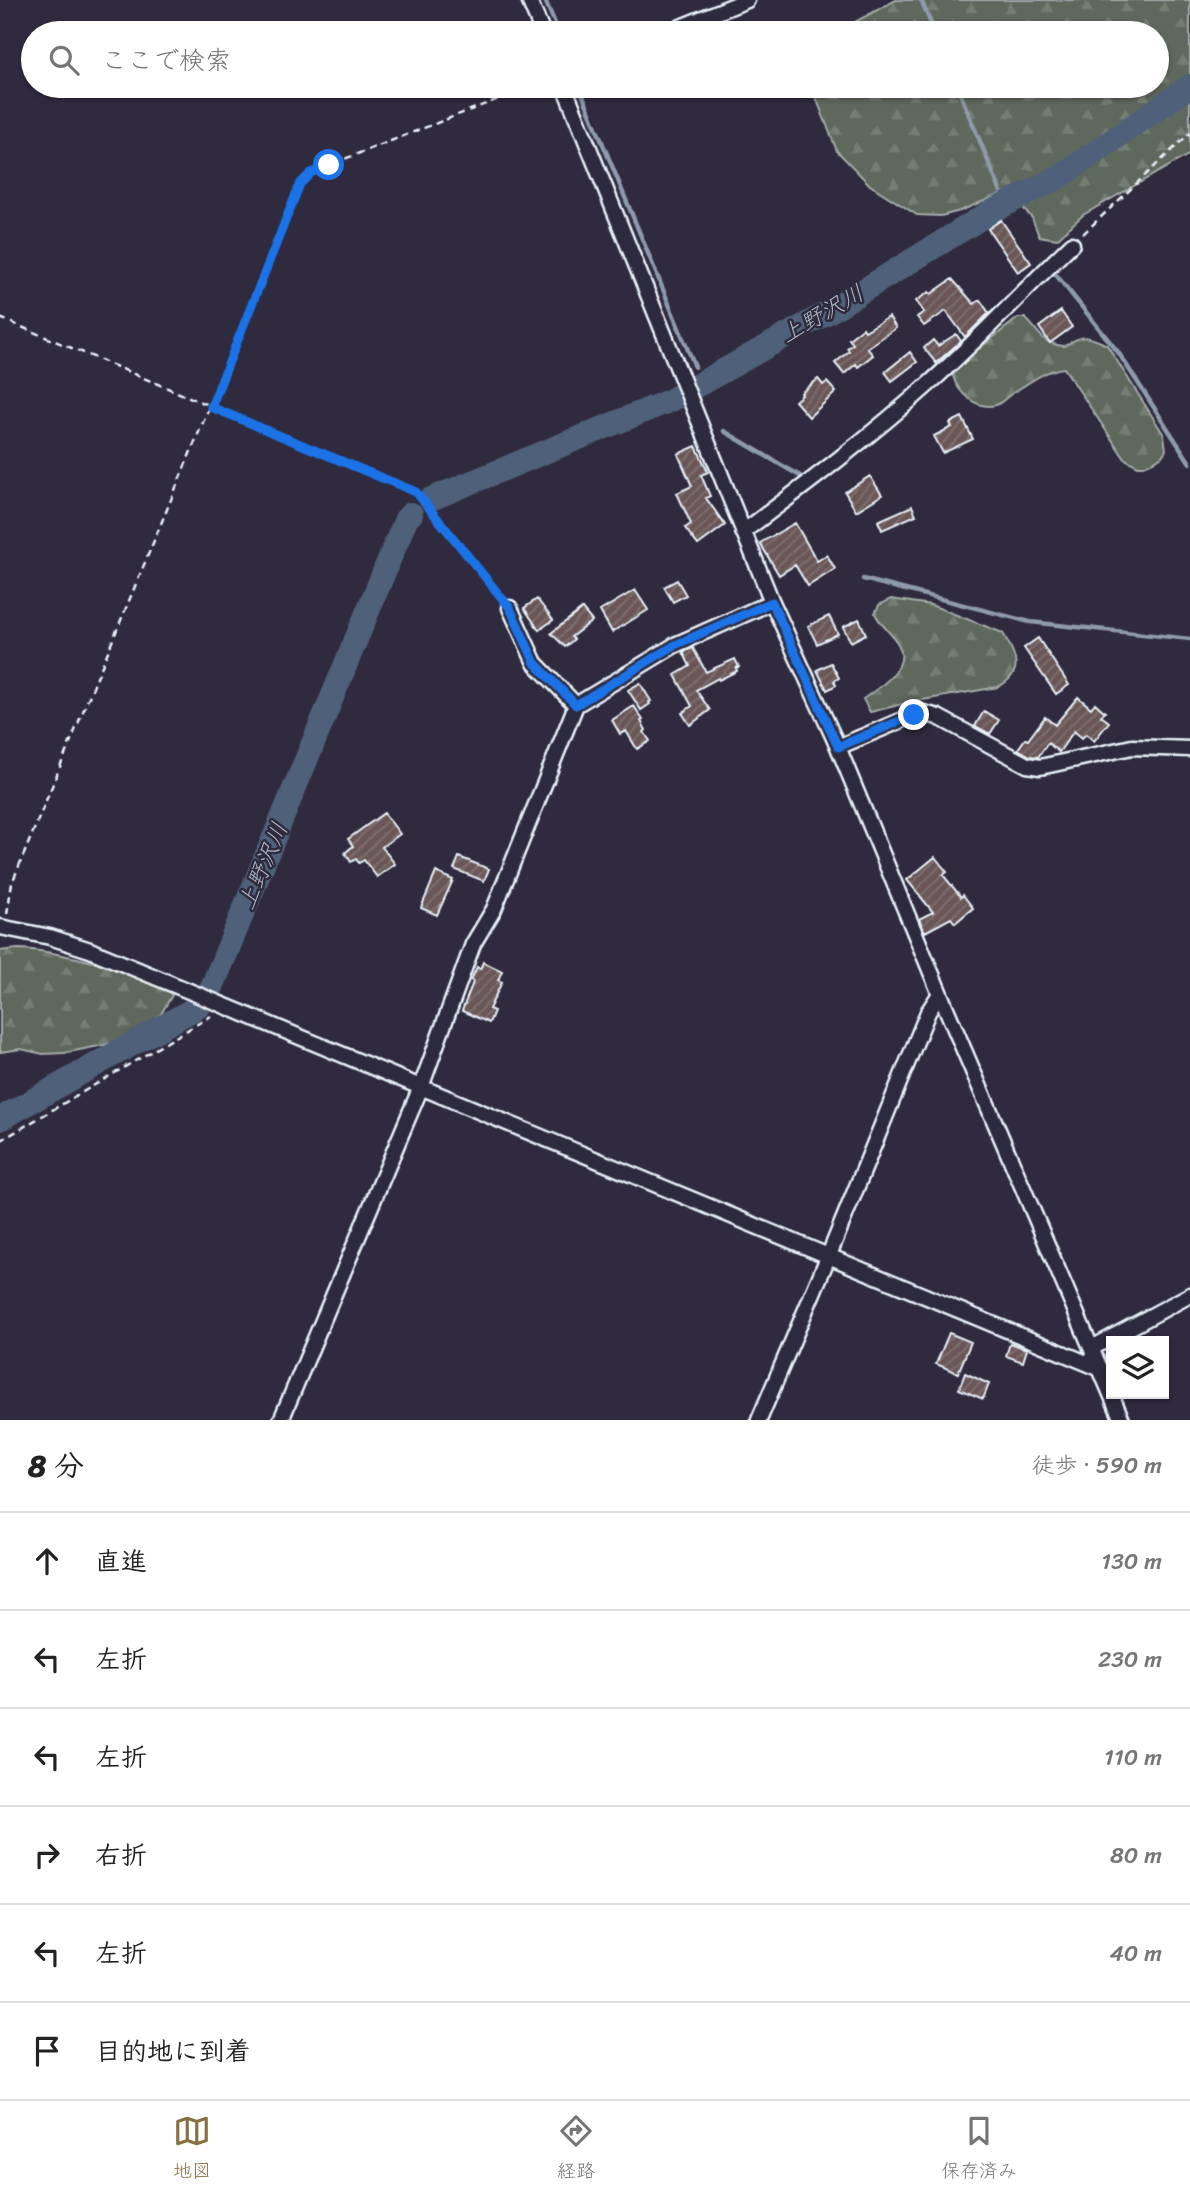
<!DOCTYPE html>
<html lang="ja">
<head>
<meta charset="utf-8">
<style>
  :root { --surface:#fff; --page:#f6f6f6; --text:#222; --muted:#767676; --line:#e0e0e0; --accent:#857141 }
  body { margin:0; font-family:Sriracha,"Klee One",sans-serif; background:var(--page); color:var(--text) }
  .controls { position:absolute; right:21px; bottom:21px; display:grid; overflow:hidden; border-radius:0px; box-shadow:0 2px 5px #0004 }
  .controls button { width:63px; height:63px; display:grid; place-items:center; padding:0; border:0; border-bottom:2px solid var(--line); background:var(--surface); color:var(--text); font:35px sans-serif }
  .stop { position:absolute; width:21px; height:21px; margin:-16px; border:5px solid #1a73e8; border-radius:50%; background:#fff }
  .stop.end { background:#1a73e8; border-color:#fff; box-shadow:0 2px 7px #0008 }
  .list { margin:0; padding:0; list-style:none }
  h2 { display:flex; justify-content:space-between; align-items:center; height:91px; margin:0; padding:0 28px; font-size:30px }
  h2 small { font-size:23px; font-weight:400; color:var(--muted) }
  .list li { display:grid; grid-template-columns:46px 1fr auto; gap:21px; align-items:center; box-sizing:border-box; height:98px; padding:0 28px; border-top:2px solid var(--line) }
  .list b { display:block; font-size:26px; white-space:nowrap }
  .list em { font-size:23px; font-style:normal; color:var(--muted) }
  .icon { flex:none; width:38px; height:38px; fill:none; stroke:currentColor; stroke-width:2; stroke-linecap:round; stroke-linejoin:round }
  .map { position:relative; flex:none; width:1190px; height:1420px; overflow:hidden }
  .search { position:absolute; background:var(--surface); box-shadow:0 2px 5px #0004; left:21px; right:21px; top:21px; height:77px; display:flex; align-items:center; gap:18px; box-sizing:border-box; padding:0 24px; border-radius:38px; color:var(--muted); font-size:26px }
  .sheet { height:679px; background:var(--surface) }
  nav { display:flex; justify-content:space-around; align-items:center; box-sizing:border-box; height:98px; border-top:2px solid var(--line); background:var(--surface); font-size:19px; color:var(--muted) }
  nav a { display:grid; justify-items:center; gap:4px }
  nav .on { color:var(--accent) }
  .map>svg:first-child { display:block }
  .forest { fill:url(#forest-firs); stroke:#a3acaa; stroke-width:2 }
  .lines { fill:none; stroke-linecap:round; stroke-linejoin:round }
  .stream { stroke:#8d9bac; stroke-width:4.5 }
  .river { stroke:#50617a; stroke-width:24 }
  .building { fill:url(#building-hatch); stroke:#e8f1f8; stroke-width:2 }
  .minor-casing { stroke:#e8f1f8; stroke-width:19 }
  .path { stroke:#e8f1f8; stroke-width:2.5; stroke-dasharray:7 5; stroke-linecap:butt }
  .minor { stroke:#2f2a3d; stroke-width:14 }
  .route { stroke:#1a73e8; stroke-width:9 }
  .labels { text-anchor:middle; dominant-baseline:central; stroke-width:5; stroke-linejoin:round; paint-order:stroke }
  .water-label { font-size:23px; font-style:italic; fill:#abb7c6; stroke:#2f2a3d }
</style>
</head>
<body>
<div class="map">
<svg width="1190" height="1420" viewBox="0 0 1190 1420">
  <defs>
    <pattern id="forest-firs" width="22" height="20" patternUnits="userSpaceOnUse" patternTransform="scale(1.75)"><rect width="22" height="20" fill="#5e685c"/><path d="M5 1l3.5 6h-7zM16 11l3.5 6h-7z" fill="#757e74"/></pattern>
    <pattern id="building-hatch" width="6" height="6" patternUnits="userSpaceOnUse" patternTransform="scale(1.75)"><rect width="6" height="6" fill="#6a5757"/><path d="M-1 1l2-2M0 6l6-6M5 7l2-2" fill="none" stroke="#7f7070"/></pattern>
  </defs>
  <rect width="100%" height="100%" fill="#2f2a3d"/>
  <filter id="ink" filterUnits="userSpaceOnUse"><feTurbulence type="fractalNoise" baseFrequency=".0143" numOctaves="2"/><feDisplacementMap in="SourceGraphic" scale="14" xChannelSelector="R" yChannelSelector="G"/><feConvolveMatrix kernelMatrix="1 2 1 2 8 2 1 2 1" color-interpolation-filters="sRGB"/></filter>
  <g filter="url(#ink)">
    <path class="forest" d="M896,0H1190V154L1083,215L1057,239L1039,236L1032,218L1008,191L960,211L941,216L917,215L870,185L837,151L815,95L814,86H1157V33H842L849,25Z
      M1018,318H1025C1041,332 1039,343 1064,346C1083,334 1087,335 1107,345L1164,435L1166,450L1162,456L1153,462L1144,466H1138L1125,459L1064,368C1044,370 1027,384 1010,395C1006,398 1000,404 996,405C976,410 958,393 953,376L958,365Z
      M891,599L931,605L1003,633C1015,655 1026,672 998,687L911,702L870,712L863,699C880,687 912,667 898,644C891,632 880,625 875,613L879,605Z
      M18,949C48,949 154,973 172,995L161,1014L152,1022L119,1042L64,1053L43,1054L21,1049L0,1052V951Z"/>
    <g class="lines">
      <path class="stream" d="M545,0L559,33
        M921,0L935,33
        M579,86L695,367
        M957,86L1001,192
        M1053,271L1118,352L1190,463
        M724,431L800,476
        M863,579L1030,622L1190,639"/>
      <path class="river" d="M431,499L671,400L830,311L989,213L1061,176L1190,86
        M0,1119L199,1006L212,987L406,519L411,514"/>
    </g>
    <path class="building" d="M1001,220L1031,263L1018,272L988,229Z
      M952,279L974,304L980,300L989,313L965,337L946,311L924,326L917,317L924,312L916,301L929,292L931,294Z
      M1061,311L1072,327L1050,343L1039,327Z
      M889,317L896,328L867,348L873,355L858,367L856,364L844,374L835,363L849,351L847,348L853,344L849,339L863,328L865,331Z
      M956,334L961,341L936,363L924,348L933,340L938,346Z
      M910,352L917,362L892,381L885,372Z
      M818,379L823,385L827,382L836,392L809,417L795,401L802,395L801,393Z
      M962,417L973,439L943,453L934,436L952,427L950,423Z
      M696,446L708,472L701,475L710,496L706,498L725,525L698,545L685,528L691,524L677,493L692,486L678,454Z
      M870,476L882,495L856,511L845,492Z
      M912,506L916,515L882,530L878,521Z
      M795,523L817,561L827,555L835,569L808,586L795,565L779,575L760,543Z
      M677,580L686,595L673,602L664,587Z
      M635,590L648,610L612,632L600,611Z
      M537,599L553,620L539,630L524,608Z
      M582,609L592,621L571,637L574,639L565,647L551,633Z
      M829,616L838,634L817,644L808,626Z
      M859,619L866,634L851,642L843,627Z
      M1038,638L1069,685L1056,694L1024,648Z
      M693,648L706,672L735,659L739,667L736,668L737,671L719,680L718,678L696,690L710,710L690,725L682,713L692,706L675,675L690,666L683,652Z
      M831,663L839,678L834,681L836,685L827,690L817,670Z
      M640,683L651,701L649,702L650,704L641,710L628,690Z
      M1078,697L1091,708L1095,703L1105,712L1101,716L1109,722L1094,741L1086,734L1082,738L1074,731L1059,752L1048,743L1038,757L1030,756L1018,749L1025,739L1028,740L1045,717L1055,725Z
      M634,706L643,720L641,721L646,730L644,732L650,741L637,749L626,731L620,734L612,720Z
      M984,711L999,720L990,734L975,726Z
      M384,813L400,834L382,847L395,864L377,877L364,860L359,863L356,859L351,862L345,853L353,846L348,839Z
      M459,857L489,869L484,881L454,869Z
      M935,857L947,872L943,875L961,897L963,895L973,908L955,923L951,918L925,932L919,919L933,912L907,880Z
      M436,872L453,880L437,915L421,908Z
      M483,962L502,971L498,980L502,982L489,1009L494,1011L489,1023L462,1011L473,982L471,980L477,967L480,969Z
      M949,1333L971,1342L958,1373L936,1364Z
      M1010,1343L1027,1349L1023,1362L1006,1356Z
      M965,1373L989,1384L983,1399L959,1389Z"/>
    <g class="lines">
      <defs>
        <path id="minor" d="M529,0L543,33
          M666,33L747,0
          M564,86L772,602L838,747L940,994L1122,1420
          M743,532C807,484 871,436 931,382C980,338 1024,290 1072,244
          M510,608L535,663L576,705
          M838,747L914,715L924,713L938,717L1027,765L1040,767L1132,747L1190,749
          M0,927L50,937L90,950L1101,1369
          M1092,1348L1190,1295
          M281,1420L421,1087L473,944L494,909L576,705L675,645L772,602
          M759,1420L829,1255L928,1012L940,994"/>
      </defs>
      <use href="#minor" class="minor-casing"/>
      <path class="path" d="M1083,234L1190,133
        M0,318L416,492L501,597
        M7,914L12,883C108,650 206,418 300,185L311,173L329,165L532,86
        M0,1141L211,1016"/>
      <use href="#minor" class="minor"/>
    </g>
  </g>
  <g class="lines" filter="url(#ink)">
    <path class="route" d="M329,165L311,173L300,184L211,407L416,492L510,608L535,663L576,705L675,645L772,602L838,747L914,715"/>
  </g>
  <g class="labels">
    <g class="water-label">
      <text transform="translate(822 314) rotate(-30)">上野沢川</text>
      <text transform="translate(263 866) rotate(-67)">上野沢川</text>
    </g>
  </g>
</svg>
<div class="controls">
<button><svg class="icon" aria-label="layers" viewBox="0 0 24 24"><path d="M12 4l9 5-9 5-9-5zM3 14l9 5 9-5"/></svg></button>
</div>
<div class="stop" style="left:329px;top:165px"></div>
<div class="stop end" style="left:914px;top:715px"></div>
<div class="search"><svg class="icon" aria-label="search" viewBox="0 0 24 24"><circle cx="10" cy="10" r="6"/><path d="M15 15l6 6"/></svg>ここで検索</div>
</div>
<section class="sheet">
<h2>8 分<small>徒歩 · 590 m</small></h2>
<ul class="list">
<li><svg class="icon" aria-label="ahead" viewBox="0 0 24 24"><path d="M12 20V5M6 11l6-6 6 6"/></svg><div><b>直進</b></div><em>130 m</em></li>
<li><svg class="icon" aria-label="left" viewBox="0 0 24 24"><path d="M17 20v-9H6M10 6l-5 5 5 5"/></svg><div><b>左折</b></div><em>230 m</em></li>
<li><svg class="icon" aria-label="left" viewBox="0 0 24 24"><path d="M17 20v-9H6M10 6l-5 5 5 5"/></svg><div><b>左折</b></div><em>110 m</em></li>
<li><svg class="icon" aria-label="right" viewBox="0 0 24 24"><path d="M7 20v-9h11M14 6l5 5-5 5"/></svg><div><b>右折</b></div><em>80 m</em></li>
<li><svg class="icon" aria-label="left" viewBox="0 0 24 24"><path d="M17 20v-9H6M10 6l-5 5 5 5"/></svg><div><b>左折</b></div><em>40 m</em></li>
<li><svg class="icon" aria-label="arrive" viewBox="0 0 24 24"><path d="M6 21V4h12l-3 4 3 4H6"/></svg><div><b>目的地に到着</b></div></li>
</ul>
</section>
<nav>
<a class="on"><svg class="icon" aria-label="map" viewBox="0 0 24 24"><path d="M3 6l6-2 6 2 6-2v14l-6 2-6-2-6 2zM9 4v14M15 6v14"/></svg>地図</a>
<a><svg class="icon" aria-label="directions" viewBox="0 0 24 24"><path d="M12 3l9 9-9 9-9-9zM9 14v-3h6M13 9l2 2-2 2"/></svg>経路</a>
<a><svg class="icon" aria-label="saved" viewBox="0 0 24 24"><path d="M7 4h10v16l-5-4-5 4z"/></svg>保存済み</a>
</nav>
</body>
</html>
